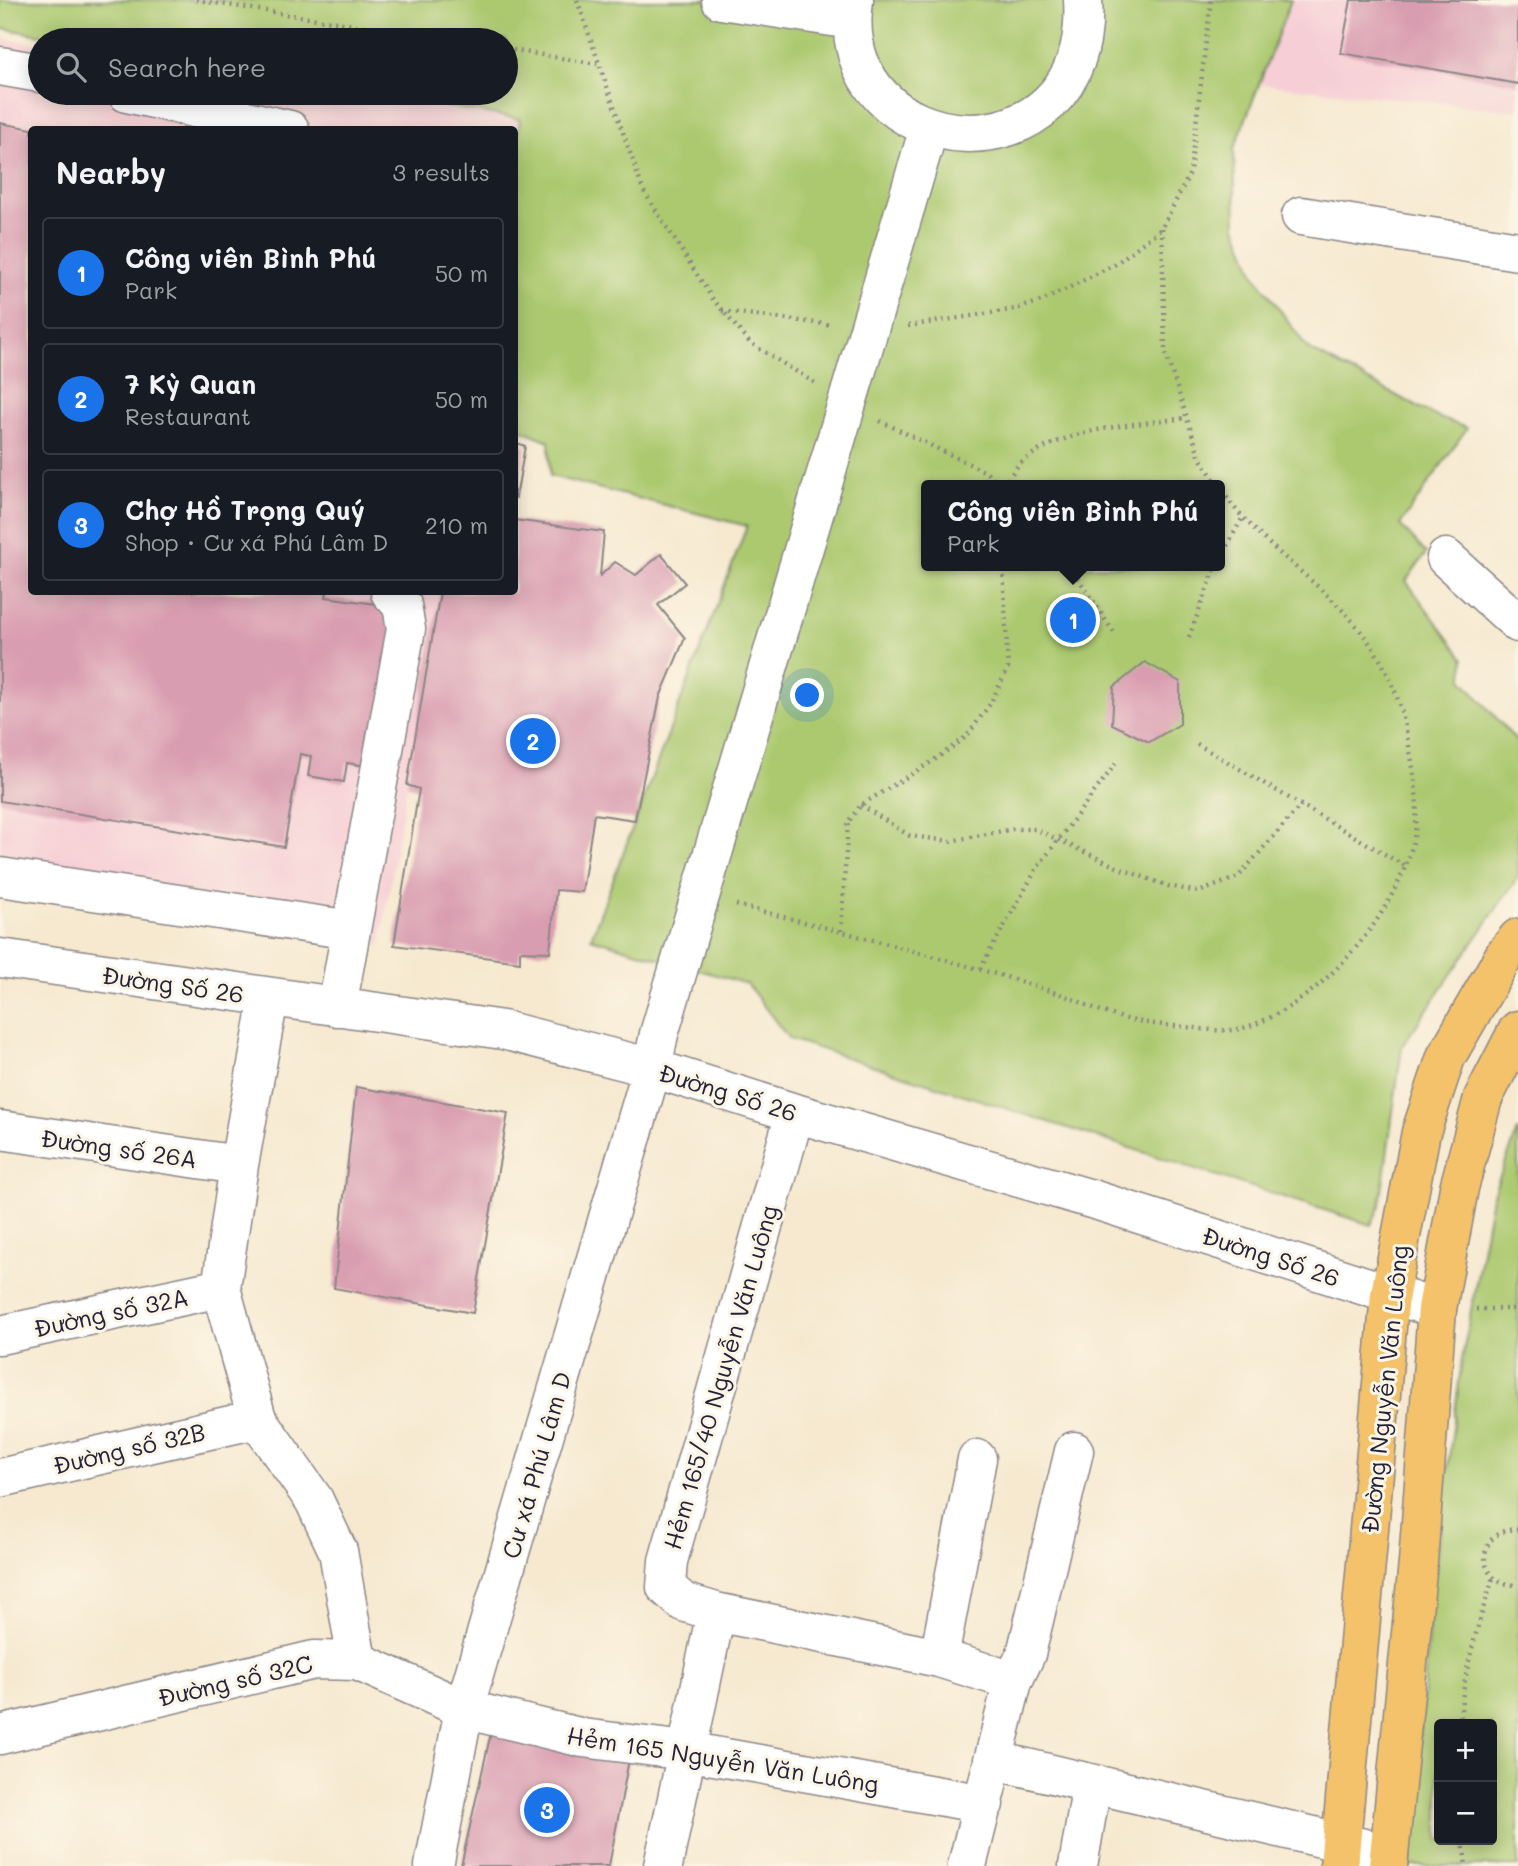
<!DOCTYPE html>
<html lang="en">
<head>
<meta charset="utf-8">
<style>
  :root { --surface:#171b24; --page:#20242c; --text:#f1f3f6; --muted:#9ea1a6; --line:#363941; --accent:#1a73e8 }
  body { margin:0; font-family:Mali,sans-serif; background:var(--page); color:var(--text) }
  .controls { position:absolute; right:21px; bottom:21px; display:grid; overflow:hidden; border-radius:7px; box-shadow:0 4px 18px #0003 }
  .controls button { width:63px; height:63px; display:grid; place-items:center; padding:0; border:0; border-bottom:2px solid var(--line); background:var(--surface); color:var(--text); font:35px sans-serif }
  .you { position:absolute; left:808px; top:696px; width:24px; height:24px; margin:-18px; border:5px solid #fff; border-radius:50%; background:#1a73e8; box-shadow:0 0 0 10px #1a73e833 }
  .badge { display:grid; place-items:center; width:46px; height:46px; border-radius:50%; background:var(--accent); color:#fff; font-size:23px; font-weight:700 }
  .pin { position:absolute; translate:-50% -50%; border:4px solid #fff; box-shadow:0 2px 7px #0006 }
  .popup { position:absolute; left:921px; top:480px; width:304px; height:91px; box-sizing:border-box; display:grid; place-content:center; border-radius:7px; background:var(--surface); filter:drop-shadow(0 2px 5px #0005); font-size:23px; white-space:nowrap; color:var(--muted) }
  .popup b { font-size:26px; color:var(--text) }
  .popup::after { content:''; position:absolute; left:50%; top:100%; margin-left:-14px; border:14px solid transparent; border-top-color:var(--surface) }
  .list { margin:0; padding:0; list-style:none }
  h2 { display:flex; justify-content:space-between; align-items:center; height:91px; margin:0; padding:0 28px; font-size:30px }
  h2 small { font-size:23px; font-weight:400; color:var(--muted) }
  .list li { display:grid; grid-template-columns:46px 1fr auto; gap:21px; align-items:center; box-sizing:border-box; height:112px; margin:0 14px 14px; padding:0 14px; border:2px solid var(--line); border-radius:7px }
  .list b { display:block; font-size:26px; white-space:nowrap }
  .list p { margin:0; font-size:23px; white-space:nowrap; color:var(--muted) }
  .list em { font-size:23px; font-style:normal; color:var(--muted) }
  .icon { flex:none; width:38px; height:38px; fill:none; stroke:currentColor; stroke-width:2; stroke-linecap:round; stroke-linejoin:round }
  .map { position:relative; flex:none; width:1518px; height:1866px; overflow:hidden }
  .search { position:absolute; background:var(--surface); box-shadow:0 4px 18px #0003; left:28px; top:28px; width:490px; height:77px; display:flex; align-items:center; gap:18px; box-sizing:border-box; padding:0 24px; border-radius:38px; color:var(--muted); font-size:26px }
  .panel { position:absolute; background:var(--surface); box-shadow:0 4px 18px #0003; left:28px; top:126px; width:490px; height:469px; border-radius:7px }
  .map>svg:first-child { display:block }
  .built { fill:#f6cfd6 }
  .green { fill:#acc970; stroke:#677656; stroke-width:2; fill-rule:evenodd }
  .building { fill:#d99db1 }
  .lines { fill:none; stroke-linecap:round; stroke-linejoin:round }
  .minor-casing { stroke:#8c8686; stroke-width:41 }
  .major-casing { stroke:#8c8686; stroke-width:41 }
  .path { stroke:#8c8686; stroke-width:4.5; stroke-dasharray:2 5; stroke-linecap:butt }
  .minor { stroke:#fff; stroke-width:38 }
  .major { stroke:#f3c26a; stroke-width:38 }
  .labels { text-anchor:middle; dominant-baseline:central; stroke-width:6; stroke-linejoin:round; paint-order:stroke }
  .street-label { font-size:24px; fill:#22223b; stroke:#fcf5e5 }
</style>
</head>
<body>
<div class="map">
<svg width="1518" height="1866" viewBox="0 0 1518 1866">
  <rect width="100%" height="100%" fill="#fcf5e5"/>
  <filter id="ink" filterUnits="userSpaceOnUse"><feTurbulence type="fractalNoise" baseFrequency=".0143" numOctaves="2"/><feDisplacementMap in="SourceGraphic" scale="14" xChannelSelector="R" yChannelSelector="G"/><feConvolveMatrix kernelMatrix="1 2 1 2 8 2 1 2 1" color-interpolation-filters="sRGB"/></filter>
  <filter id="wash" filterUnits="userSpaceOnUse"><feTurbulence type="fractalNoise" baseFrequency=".00686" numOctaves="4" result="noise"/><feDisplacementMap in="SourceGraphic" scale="28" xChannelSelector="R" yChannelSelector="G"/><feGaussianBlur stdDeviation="1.57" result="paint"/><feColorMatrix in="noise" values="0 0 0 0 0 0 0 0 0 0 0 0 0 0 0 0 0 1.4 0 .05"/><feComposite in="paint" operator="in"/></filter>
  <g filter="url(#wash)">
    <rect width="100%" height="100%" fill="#f6e9d0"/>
    <path class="built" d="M1291,0H1518V111L1259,84Z
      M0,38L40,45V93H352L520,119L515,151L514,130H32V592H440L380,945L0,890Z"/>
    <path class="green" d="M0,0H1291L1234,150L1236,226L1255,275L1308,349L1437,417L1467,428L1400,525L1426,553L1406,581L1464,659L1463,680L1518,743V877L1402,1046L1380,1206L1371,1225L789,1039L747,984L591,938L747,526L550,476L549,441L515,427L514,162L520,119L371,93H506V40H70L0,28ZM926,485H1220V566H926Z
      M1518,1130V1866H1410L1431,1597L1462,1359L1492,1197ZM1439,1724H1492V1840H1439Z"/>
    <g id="blocks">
      <path class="building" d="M1351,0H1518V84L1341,53Z
        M0,123L32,129V592H327L326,597L397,607L373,767L347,763L344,782L308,776L311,756L300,754L284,847L0,801Z
        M514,442L525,446L516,498L514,497Z
        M514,520L604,532L600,576L615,562L636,575L661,554L685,583L658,605L685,638L660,697L635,820L594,814L582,892L556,890L550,952L520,951V962L394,945L419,789L407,785L440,592H514Z
        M1145,662L1180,682V724L1149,742L1112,724L1114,687Z
        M356,1087L508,1113L473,1313L334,1288Z
        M492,1728L630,1754L609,1866H461Z"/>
    </g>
  </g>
  <g filter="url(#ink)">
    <use href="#blocks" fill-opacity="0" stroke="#8c8686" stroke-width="2"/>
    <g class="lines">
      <defs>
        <path id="minor" d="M721,0L852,20
          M854,0C830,166 1095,188 1083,0
          M0,66L40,73
          M127,93L290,130
          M1301,216L1518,251
          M1446,558L1518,623
          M0,877L351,930
          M0,958L503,1030L652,1068L795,1113L1095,1200L1437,1309
          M269,998L239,1165L221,1288L257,1419L314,1500L338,1551L357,1661
          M337,1007L406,629L402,605L390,592
          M795,1113L668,1561L666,1587L683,1602L716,1612L939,1658L1013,1681L967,1866
          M0,1130L239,1165
          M0,1335L221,1288
          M0,1478L257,1419
          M939,1658L977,1459
          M1013,1681L1026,1654L1074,1451
          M0,1735L314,1660L357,1661L464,1709L583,1738L686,1751L984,1804
          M993,1760L1389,1854
          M434,1866L464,1709L652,1068L659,1034L929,128
          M663,1866L716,1612
          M1078,1866L1092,1784"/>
        <path id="major" d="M1339,1866L1390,1294L1421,1132L1446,1057L1505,954L1518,938
          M1388,1866L1418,1562L1437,1309L1459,1188L1483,1098L1518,1030"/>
      </defs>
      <use href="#minor" class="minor-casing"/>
      <use href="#major" class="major-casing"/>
      <path class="path" d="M196,0L450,40
        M577,0L643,190L712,298L750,343L815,383
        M506,49L597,64
        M1162,228L1165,351L1200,458L1218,485
        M722,311L833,325
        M908,326L1016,309L1044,300L1114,265L1162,228L1190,173L1211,0
        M880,421L986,472L1001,485
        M1004,485C1010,477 1016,466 1024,460C1069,427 1132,425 1185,418
        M1220,558L1243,517
        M1070,566L1116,636
        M1189,637L1216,566
        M1197,744L1405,866
        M861,805L910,836L950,841L1013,829H1035L1119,868L1168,886L1199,892L1238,877L1301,805
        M736,905C817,925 898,946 978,969C1007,977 1036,986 1065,996C1082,1002 1098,1011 1116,1016C1141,1024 1168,1025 1194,1028C1208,1030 1229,1032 1243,1028C1301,1012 1362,951 1390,898C1423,839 1421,805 1408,741C1403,715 1398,695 1386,671C1346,590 1267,559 1220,488
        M841,931L848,822L861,805L933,761L967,736L990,704L1008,668L1003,566
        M980,969L1037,868L1117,762
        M1476,1309H1518
        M1518,1529C1473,1529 1475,1587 1518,1585
        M1460,1724C1462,1675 1478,1624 1493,1578
        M1463,1840L1466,1866"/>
      <use href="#minor" class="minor"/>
      <use href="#major" class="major"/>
    </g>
  </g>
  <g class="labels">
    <g class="street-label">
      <text transform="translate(173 984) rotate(8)">Đường Số 26</text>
      <text transform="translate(728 1092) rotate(17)">Đường Số 26</text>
      <text transform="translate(119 1148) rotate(8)">Đường số 26A</text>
      <text transform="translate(1271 1256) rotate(18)">Đường Số 26</text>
      <text transform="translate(111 1312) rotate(-12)">Đường số 32A</text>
      <text transform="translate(720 1377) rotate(-74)">Hẻm 165/40 Nguyễn Văn Luông</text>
      <text transform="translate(1384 1389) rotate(-84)">Đường Nguyễn Văn Luông</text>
      <text transform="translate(129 1448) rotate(-13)">Đường số 32B</text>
      <text transform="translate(536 1465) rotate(-74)">Cư xá Phú Lâm D</text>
      <text transform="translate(235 1680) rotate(-13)">Đường số 32C</text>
      <text transform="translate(723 1759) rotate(9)">Hẻm 165 Nguyễn Văn Luông</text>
    </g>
  </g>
</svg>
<div class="controls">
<button>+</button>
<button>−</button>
</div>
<div class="you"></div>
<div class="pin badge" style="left:1073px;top:620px">1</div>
<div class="popup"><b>Công viên Bình Phú</b>Park</div>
<div class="pin badge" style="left:533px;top:741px">2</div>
<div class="pin badge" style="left:547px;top:1810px">3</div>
<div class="search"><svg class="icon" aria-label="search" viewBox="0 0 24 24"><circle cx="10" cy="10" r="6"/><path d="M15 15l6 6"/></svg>Search here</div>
<section class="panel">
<h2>Nearby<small>3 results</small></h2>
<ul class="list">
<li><span class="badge">1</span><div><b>Công viên Bình Phú</b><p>Park</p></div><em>50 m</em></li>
<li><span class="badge">2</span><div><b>7 Kỳ Quan</b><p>Restaurant</p></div><em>50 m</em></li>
<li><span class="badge">3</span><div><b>Chợ Hồ Trọng Quý</b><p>Shop · Cư xá Phú Lâm D</p></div><em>210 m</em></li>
</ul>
</section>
</div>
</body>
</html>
